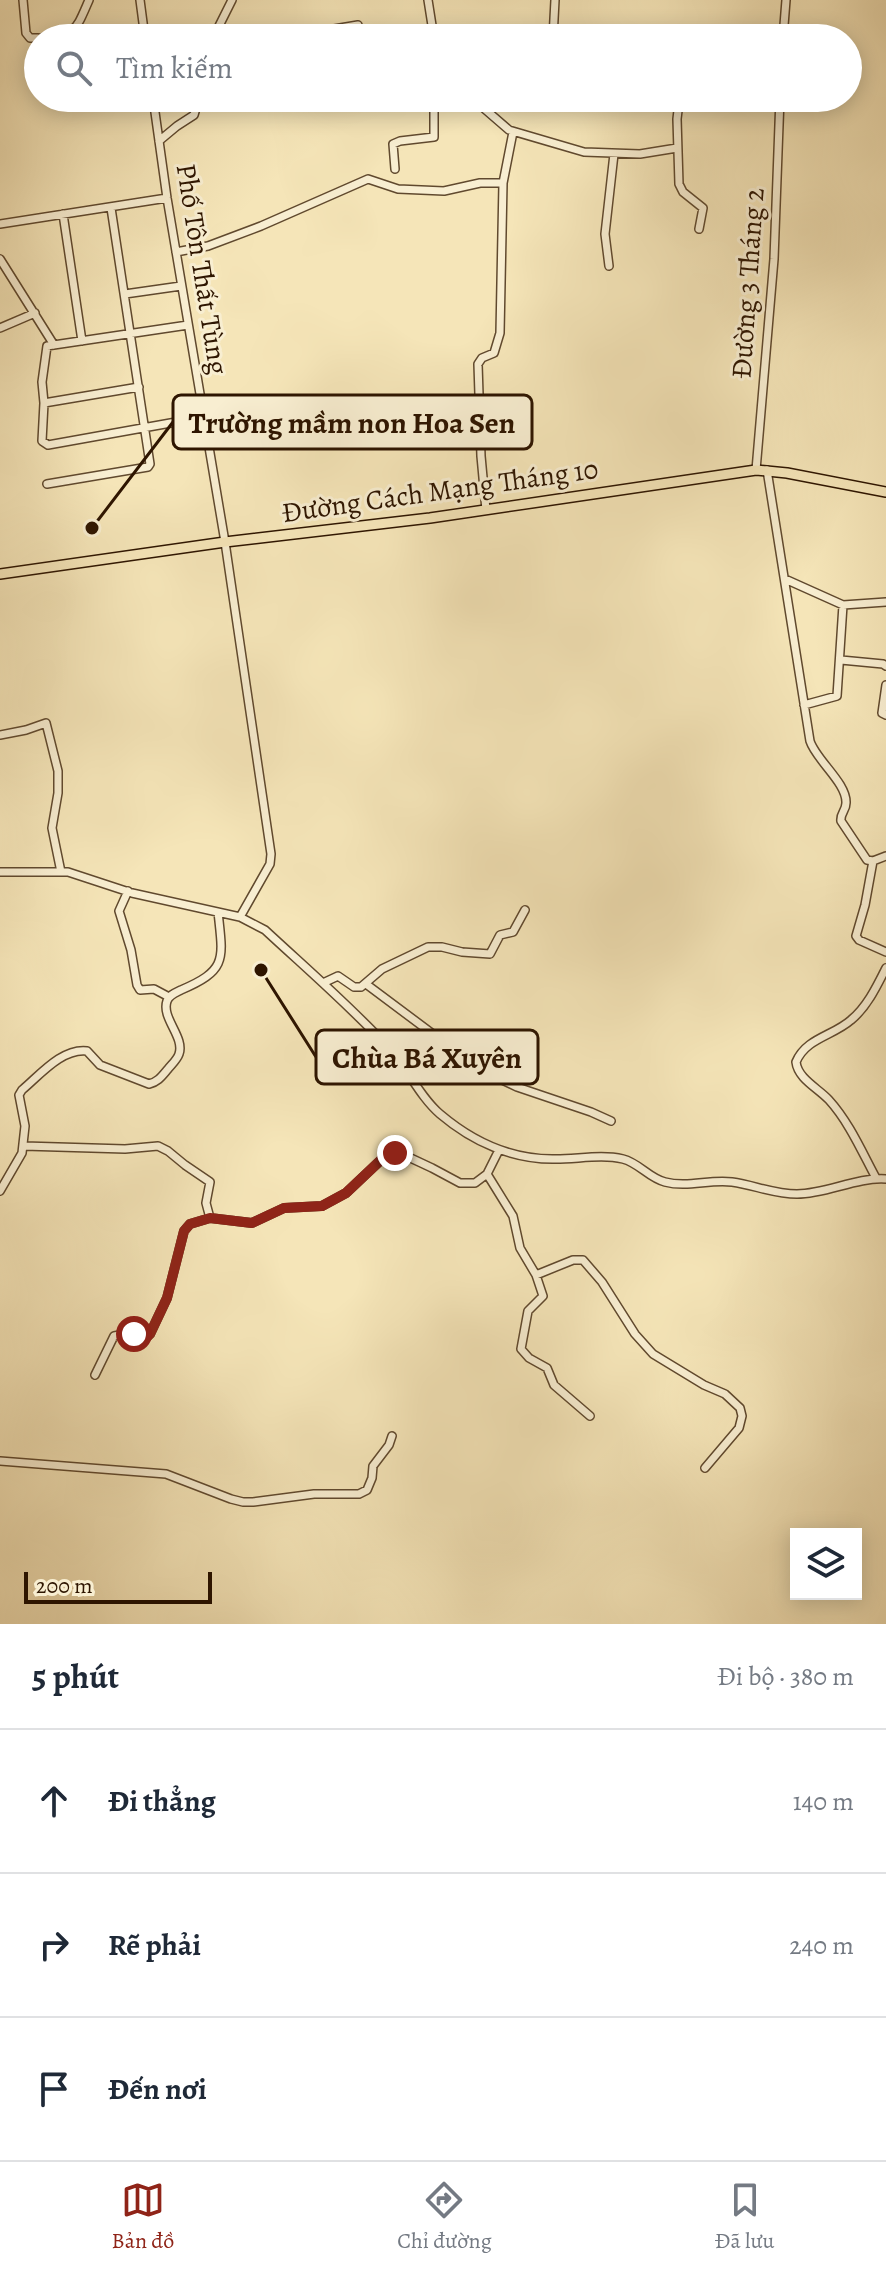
<!DOCTYPE html>
<html lang="vi">
<head>
<meta charset="utf-8">
<style>
  :root { --surface:#fff; --page:#f2f2f3; --text:#1f2937; --muted:#747a83; --line:#e0e1e3; --accent:#8f2418 }
  body { margin:0; font-family:Alegreya,serif; background:var(--page); color:var(--text) }
  .controls { position:absolute; right:24px; bottom:24px; display:grid; overflow:hidden; border-radius:0px; box-shadow:0 4px 20px #0003 }
  .controls button { width:72px; height:72px; display:grid; place-items:center; padding:0; border:0; border-bottom:2px solid var(--line); background:var(--surface); color:var(--text); font:40px sans-serif }
  .scale { position:absolute; left:24px; bottom:20px; width:188px; box-sizing:border-box; padding-left:8px; border:4px solid #2e1500; border-top:0; font-size:22px; line-height:28px; white-space:nowrap; color:#2e1500; -webkit-text-stroke:6px #f8eed1; paint-order:stroke }
  .stop { position:absolute; width:24px; height:24px; margin:-18px; border:6px solid #8f2418; border-radius:50%; background:#fff }
  .stop.end { background:#8f2418; border-color:#fff; box-shadow:0 2px 8px #0008 }
  .list { margin:0; padding:0; list-style:none }
  h2 { display:flex; justify-content:space-between; align-items:center; height:104px; margin:0; padding:0 32px; font-size:34px }
  h2 small { font-size:26px; font-weight:400; color:var(--muted) }
  .list li { display:grid; grid-template-columns:52px 1fr auto; gap:24px; align-items:center; box-sizing:border-box; height:144px; padding:0 32px; border-top:2px solid var(--line) }
  .list b { display:block; font-size:30px; white-space:nowrap }
  .list em { font-size:26px; font-style:normal; color:var(--muted) }
  .icon { flex:none; width:44px; height:44px; fill:none; stroke:currentColor; stroke-width:2; stroke-linecap:round; stroke-linejoin:round }
  .map { position:relative; flex:none; width:886px; height:1624px; overflow:hidden }
  .search { position:absolute; background:var(--surface); box-shadow:0 4px 20px #0003; left:24px; right:24px; top:24px; height:88px; display:flex; align-items:center; gap:20px; box-sizing:border-box; padding:0 28px; border-radius:44px; color:var(--muted); font-size:30px }
  .sheet { height:536px; background:var(--surface) }
  nav { display:flex; justify-content:space-around; align-items:center; box-sizing:border-box; height:112px; border-top:2px solid var(--line); background:var(--surface); font-size:22px; color:var(--muted) }
  nav a { display:grid; justify-items:center; gap:4px }
  nav .on { color:var(--accent) }
  .map>svg:first-child { display:block }
  .lines { fill:none; stroke-linecap:round; stroke-linejoin:round }
  .minor-casing { stroke:#60492e; stroke-width:10 }
  .major-casing { stroke:#2e1500; stroke-width:12 }
  .minor { stroke:#f8eed1; stroke-width:7 }
  .major { stroke:#f5e5b8; stroke-width:9 }
  .route { stroke:#8f2418; stroke-width:10 }
  .labels { text-anchor:middle; dominant-baseline:central; stroke-width:6; stroke-linejoin:round; paint-order:stroke }
  .street-label { font-size:28px; fill:#2e1500; stroke:#f8eed1 }
  .leader { fill:none; stroke:#2e1500; stroke-width:3 }
  .callout-dot { fill:#2e1500; stroke:#f8eed1; stroke-width:3 }
  .callout { fill:#f8eed1; stroke:#2e1500; stroke-width:3 }
  .callout-label { font-size:30px; text-anchor:middle; font-weight:bold; fill:#2e1500 }
</style>
</head>
<body>
<div class="map">
<svg width="886" height="1624" viewBox="0 0 886 1624">
  <rect width="100%" height="100%" fill="#f5e5b8"/>
  <filter id="stains"><feTurbulence type="fractalNoise" baseFrequency=".0025" numOctaves="4"/><feColorMatrix values="0 0 0 0 .2 0 0 0 0 .09 0 0 0 0 .02 0 0 0 .5 -.17"/></filter>
  <radialGradient id="worn" r=".72"><stop offset=".6" stop-color="#630" stop-opacity="0"/><stop offset="1" stop-color="#630" stop-opacity=".3"/></radialGradient>
  <g class="lines">
    <defs>
      <path id="minor" d="M23,0L26,33L30,38H38
        M140,0L145,38
        M428,0L434,38
        M452,35L531,38
        M41,38C77,33 75,32 89,0
        M213,38L232,0
        M304,38L322,31L358,25L360,38
        M553,38L555,0
        M783,38L786,0
        M153,98L167,198L225,542L271,854L270,864L240,917
        M472,98L509,130L584,152L640,154L677,148
        M596,98L664,102L780,101
        M679,102L677,119L679,184L683,192L703,208L699,229
        M159,141L177,126L194,115L199,98
        M395,169L393,144L400,141L434,137V98
        M63,214L82,341
        M0,224L167,198
        M176,252L208,246L261,226L368,179L398,189L444,191L480,183H503
        M0,259L54,345
        M609,266L605,234L614,154
        M125,294L181,286
        M188,325L47,346L42,382L44,403L42,441L48,445L204,417
        M0,328L35,313
        M44,403L139,387
        M756,470L774,259L780,98
        M767,470L810,741C816,760 847,783 846,803C846,811 840,813 841,821L867,860L873,861L886,856
        M47,484L148,467L150,464L111,208
        M486,510L481,456L478,364L482,358L494,353L500,333L503,183L513,132
        M785,579L843,605L886,602
        M841,660L883,664L886,666
        M886,685L882,713L886,715
        M804,705L837,696L843,605
        M0,735L26,730L46,723L58,771V793L52,828L61,872
        M873,861L865,905L856,936L859,940L886,952
        M0,872H68L132,893L240,917L265,930C307,969 350,1006 388,1047C407,1067 419,1096 440,1114C473,1142 513,1160 556,1159C578,1159 602,1154 623,1159C639,1163 649,1178 665,1182C688,1188 709,1179 732,1182C754,1185 774,1194 797,1194C827,1194 856,1177 886,1179
        M128,891L119,911L131,950L137,985L140,990L154,989L169,997
        M323,983L338,976L354,987H361L382,969L428,947H442L462,952L490,954L500,935L513,932L525,910
        M366,984L481,1070L517,1087L591,1112L611,1121
        M24,1146L125,1149L158,1146L168,1151L185,1165L210,1182L206,1203L210,1218
        M487,1174L513,1216L520,1248L536,1275L543,1296L528,1311L521,1349L529,1358L547,1368L554,1385L590,1416
        M876,1178C862,1152 849,1122 829,1100C818,1088 798,1079 796,1062C806,1038 833,1036 851,1020C867,1007 877,986 886,968
        M0,1191L22,1153L25,1126L19,1095L22,1090C40,1075 62,1048 87,1051L100,1065L149,1084C158,1082 162,1076 168,1069C171,1065 177,1060 179,1054C185,1037 161,1018 167,1001C169,995 175,993 181,990C228,970 223,959 218,912
        M536,1275L573,1260H583L602,1282L635,1334L653,1354L704,1385L725,1394L740,1408L742,1416L739,1428L705,1468
        M95,1375L114,1336L125,1334L147,1337L150,1334L167,1298L184,1231L190,1224L210,1218L252,1223L284,1208L322,1206L346,1193L383,1158L395,1153L402,1154L432,1168L460,1183H475L487,1174L499,1150
        M0,1461L166,1474L231,1499L243,1502H253L314,1494H359L367,1490L372,1478L373,1466L389,1445L392,1436"/>
      <path id="major" d="M0,574L225,542L430,518L756,470L787,473L886,492"/>
    </defs>
    <use href="#minor" class="minor-casing"/>
    <use href="#major" class="major-casing"/>
    <use href="#minor" class="minor"/>
    <use href="#major" class="major"/>
  </g>
  <g class="lines">
    <path class="route" d="M134,1334L147,1337L150,1334L167,1298L184,1231L190,1224L210,1218L252,1223L284,1208L322,1206L346,1193L383,1158L395,1153"/>
  </g>
  <g class="labels">
    <g class="street-label">
      <text transform="translate(202 269) rotate(81)">Phố Tôn Thất Tùng</text>
      <text transform="translate(748 283) rotate(-86)">Đường 3 Tháng 2</text>
      <text transform="translate(440 491) rotate(-8)">Đường Cách Mạng Tháng 10</text>
    </g>
  </g>
  <path class="leader" d="M92 528L173 422M261 970L316 1057"/>
  <g class="callout-dot">
    <circle cx="92" cy="528" r="8"/>
    <circle cx="261" cy="970" r="8"/>
  </g>
  <g class="callout">
    <rect x="173" y="395" width="359" height="54" rx="8"/>
    <rect x="316" y="1030" width="222" height="54" rx="8"/>
  </g>
  <g class="callout-label">
    <text x="352" y="433">Trường mầm non Hoa Sen</text>
    <text x="427" y="1068">Chùa Bá Xuyên</text>
  </g>
  <rect width="100%" height="100%" filter="url(#stains)"/>
  <rect width="100%" height="100%" fill="url(#worn)"/>
</svg>
<div class="controls">
<button><svg class="icon" aria-label="layers" viewBox="0 0 24 24"><path d="M12 4l9 5-9 5-9-5zM3 14l9 5 9-5"/></svg></button>
</div>
<div class="scale">200 m</div>
<div class="stop" style="left:134px;top:1334px"></div>
<div class="stop end" style="left:395px;top:1153px"></div>
<div class="search"><svg class="icon" aria-label="search" viewBox="0 0 24 24"><circle cx="10" cy="10" r="6"/><path d="M15 15l6 6"/></svg>Tìm kiếm</div>
</div>
<section class="sheet">
<h2>5 phút<small>Đi bộ · 380 m</small></h2>
<ul class="list">
<li><svg class="icon" aria-label="ahead" viewBox="0 0 24 24"><path d="M12 20V5M6 11l6-6 6 6"/></svg><div><b>Đi thẳng</b></div><em>140 m</em></li>
<li><svg class="icon" aria-label="right" viewBox="0 0 24 24"><path d="M7 20v-9h11M14 6l5 5-5 5"/></svg><div><b>Rẽ phải</b></div><em>240 m</em></li>
<li><svg class="icon" aria-label="arrive" viewBox="0 0 24 24"><path d="M6 21V4h12l-3 4 3 4H6"/></svg><div><b>Đến nơi</b></div></li>
</ul>
</section>
<nav>
<a class="on"><svg class="icon" aria-label="map" viewBox="0 0 24 24"><path d="M3 6l6-2 6 2 6-2v14l-6 2-6-2-6 2zM9 4v14M15 6v14"/></svg>Bản đồ</a>
<a><svg class="icon" aria-label="directions" viewBox="0 0 24 24"><path d="M12 3l9 9-9 9-9-9zM9 14v-3h6M13 9l2 2-2 2"/></svg>Chỉ đường</a>
<a><svg class="icon" aria-label="saved" viewBox="0 0 24 24"><path d="M7 4h10v16l-5-4-5 4z"/></svg>Đã lưu</a>
</nav>
</body>
</html>
